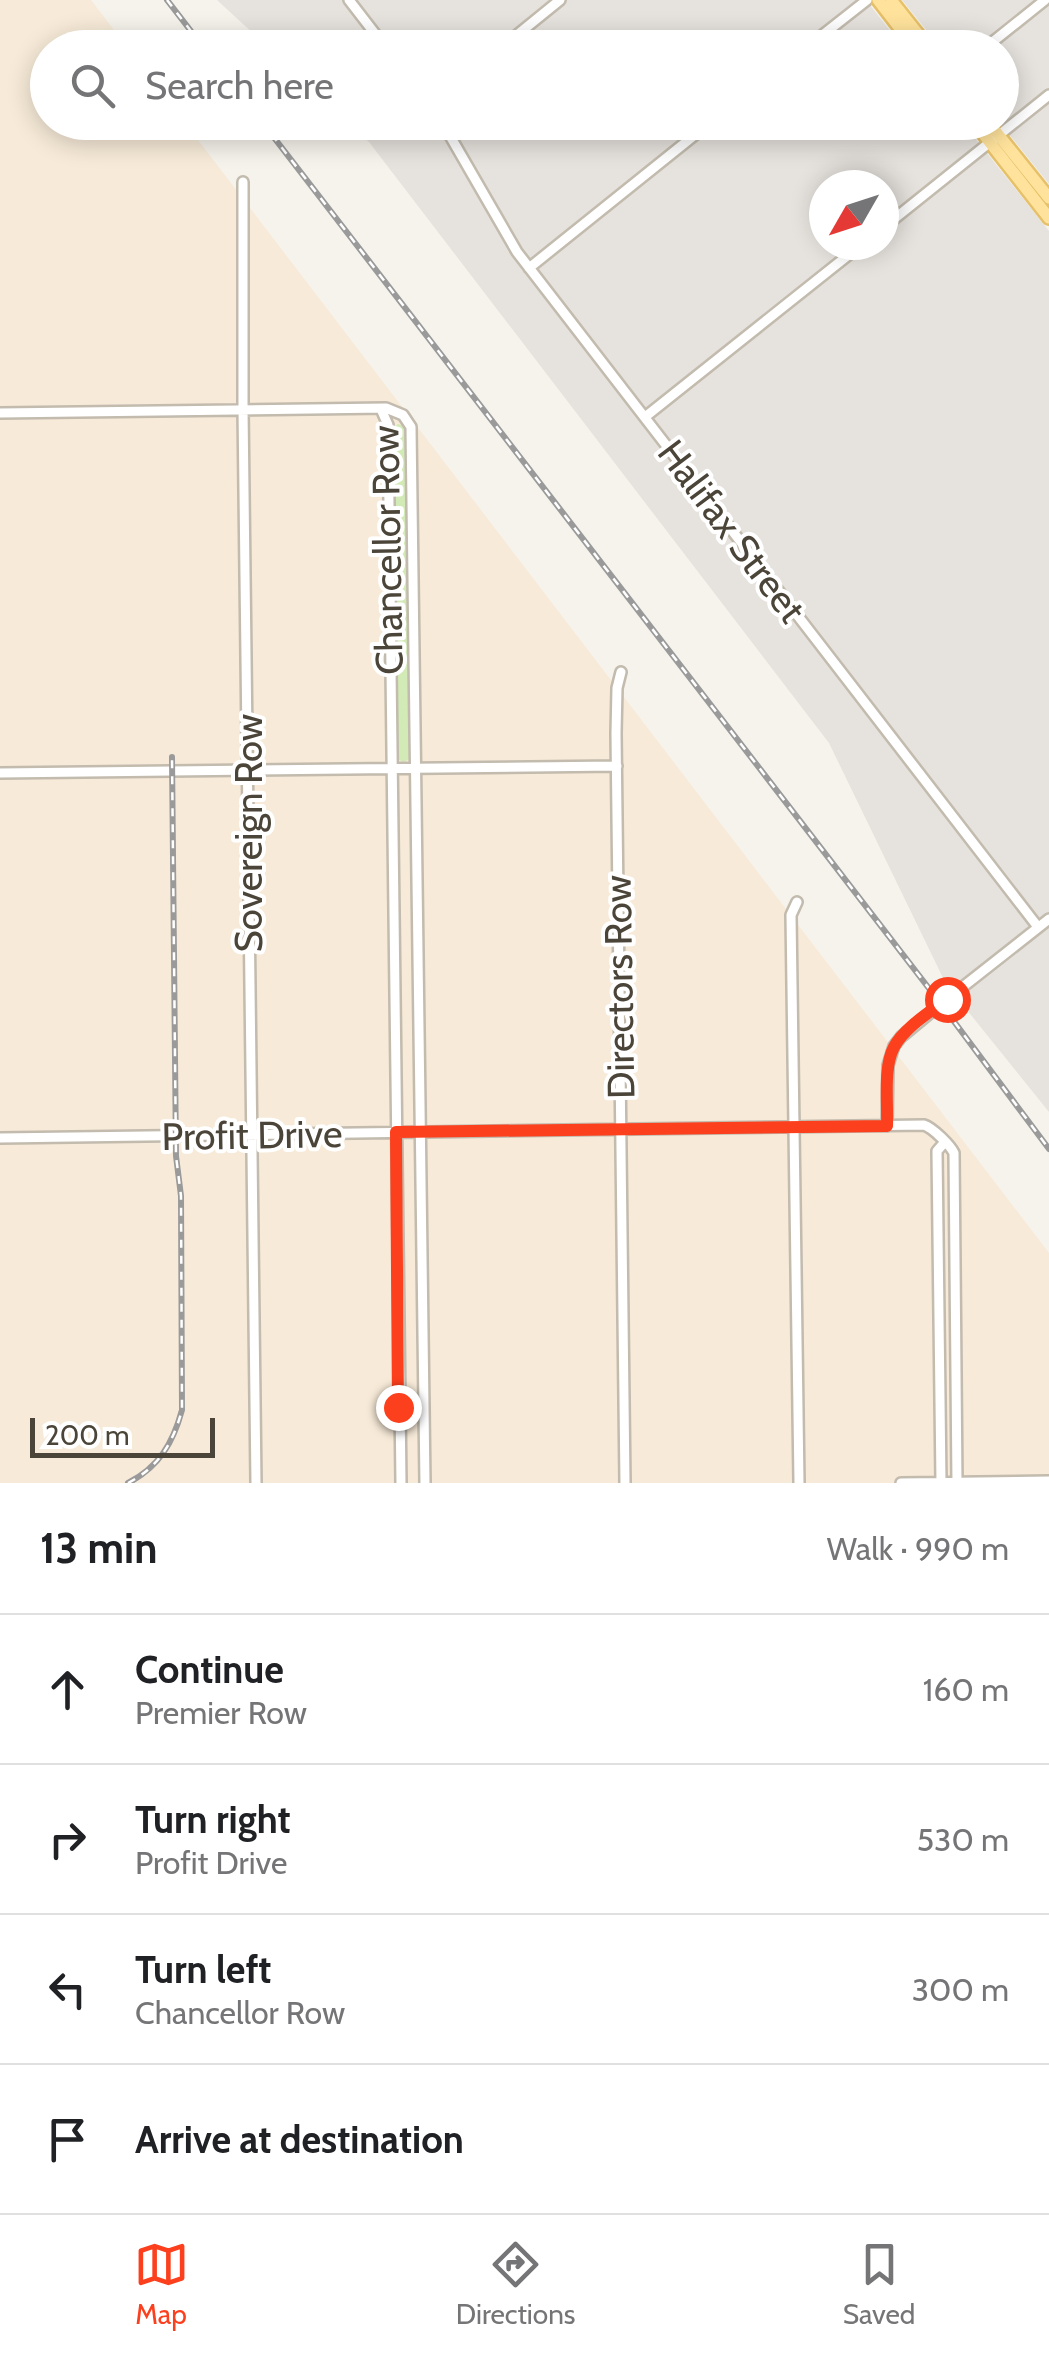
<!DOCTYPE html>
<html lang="en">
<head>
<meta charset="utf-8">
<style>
  :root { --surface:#fff; --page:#f2f2f2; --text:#202124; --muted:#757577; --line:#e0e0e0; --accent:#fc3f1d }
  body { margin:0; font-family:Cabin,sans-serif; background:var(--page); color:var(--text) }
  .compass { position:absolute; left:809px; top:170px; width:90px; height:90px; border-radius:50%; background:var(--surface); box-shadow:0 5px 25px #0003; rotate:231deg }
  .scale { position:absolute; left:30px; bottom:25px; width:185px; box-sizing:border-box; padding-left:10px; border:5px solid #4b4439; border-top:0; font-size:28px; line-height:35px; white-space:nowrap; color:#4b4439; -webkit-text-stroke:8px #fff; paint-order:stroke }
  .stop { position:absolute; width:30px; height:30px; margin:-22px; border:8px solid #fc3f1d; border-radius:50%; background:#fff }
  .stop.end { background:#fc3f1d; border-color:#fff; box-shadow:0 2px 10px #0008 }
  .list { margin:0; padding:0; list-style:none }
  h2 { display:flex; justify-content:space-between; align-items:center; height:130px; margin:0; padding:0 40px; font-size:42px }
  h2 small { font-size:32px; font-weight:400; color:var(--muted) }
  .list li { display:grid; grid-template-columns:65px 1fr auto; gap:30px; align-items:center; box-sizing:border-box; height:150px; padding:0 40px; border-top:2px solid var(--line) }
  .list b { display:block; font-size:38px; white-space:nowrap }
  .list p { margin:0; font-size:32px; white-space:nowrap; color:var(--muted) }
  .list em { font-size:32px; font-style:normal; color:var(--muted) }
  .icon { flex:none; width:55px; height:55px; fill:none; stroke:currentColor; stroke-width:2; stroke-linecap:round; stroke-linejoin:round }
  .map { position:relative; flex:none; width:1049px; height:1483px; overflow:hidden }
  .search { position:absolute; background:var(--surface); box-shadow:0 5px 25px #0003; left:30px; right:30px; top:30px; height:110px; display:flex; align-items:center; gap:25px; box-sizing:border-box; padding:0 35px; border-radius:55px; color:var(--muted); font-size:38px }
  .sheet { height:730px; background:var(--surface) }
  nav { display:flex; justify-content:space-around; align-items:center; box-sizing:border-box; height:140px; border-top:2px solid var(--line); background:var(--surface); font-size:28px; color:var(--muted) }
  nav a { display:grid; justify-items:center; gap:5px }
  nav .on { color:var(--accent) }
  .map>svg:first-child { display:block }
  .commercial { fill:#f7ead8 }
  .industrial { fill:#e6e2dd; fill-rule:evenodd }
  .green { fill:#d2eab5 }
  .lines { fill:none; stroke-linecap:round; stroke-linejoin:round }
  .minor-casing { stroke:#c2bbae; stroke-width:14 }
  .major-casing { stroke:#e6c16a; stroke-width:16 }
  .minor { stroke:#fff; stroke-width:9 }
  .major { stroke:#ffe39c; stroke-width:11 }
  .rail-casing { stroke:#9a9a9a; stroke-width:6 }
  .rail { stroke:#fff; stroke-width:2.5; stroke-dasharray:8; stroke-linecap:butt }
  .route { stroke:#fc3f1d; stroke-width:12 }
  .labels { text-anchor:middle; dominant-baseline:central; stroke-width:8; stroke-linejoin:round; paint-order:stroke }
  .street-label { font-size:38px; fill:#4b4439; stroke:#fff }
</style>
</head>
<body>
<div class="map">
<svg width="1049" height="1483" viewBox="0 0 1049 1483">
  <rect width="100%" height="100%" fill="#f6f3ec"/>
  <path class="commercial" d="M0,0H91L127,47L48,48V122L185,123L1049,1253V1483H0Z"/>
  <path class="industrial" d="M217,0H866L903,47H268Z
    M902,0H1049V184L1000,123L1002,48L940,47Z
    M348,123H963L1049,231V1112L946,984L829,743L369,142ZM824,185H884V245H824Z"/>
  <path class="green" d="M398,424L407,427L412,756L408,760L403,762L396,758L391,430Z"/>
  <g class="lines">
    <defs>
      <path id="minor" d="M349,0L386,48
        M501,48L560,0
        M806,48L867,0
        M985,48L1045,0
        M442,122L517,252L1038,927
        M243,182V409L256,1483
        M884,227L1049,95
        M529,268L711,122
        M381,409L388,425L401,1483
        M0,413L386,408L403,415L411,427L425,1483
        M645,417L861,245
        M621,672L617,688L616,733L625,1483
        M0,773L617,766
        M797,902L791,915L799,1483
        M887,1126L888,1065L894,1046L901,1037L936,1008L1049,919
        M0,1138L924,1125C933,1128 950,1145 954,1153L957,1483
        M901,1483L1049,1481
        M941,1483L937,1151L944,1143"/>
      <path id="major" d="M878,0L915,48
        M891,0L929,48
        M974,122L1049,218
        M988,122L1049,198"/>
    </defs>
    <use href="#minor" class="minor-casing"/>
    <use href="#major" class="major-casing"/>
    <use href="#minor" class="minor"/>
    <use href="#major" class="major"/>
    <defs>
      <path id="rail" d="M167,0L204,48
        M262,122L941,1004L1049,1149
        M128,1483C159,1467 173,1443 182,1410L181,1196L176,1156L172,757"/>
    </defs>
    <use href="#rail" class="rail-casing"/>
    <use href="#rail" class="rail"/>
  </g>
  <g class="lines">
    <path class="route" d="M398,1407L396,1132L887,1126C888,1104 883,1067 894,1047C904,1028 930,1012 947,999"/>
  </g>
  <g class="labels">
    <g class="street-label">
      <text transform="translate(732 531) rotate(53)">Halifax Street</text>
      <text transform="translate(387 550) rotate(-91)">Chancellor Row</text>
      <text transform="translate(248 833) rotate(-90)">Sovereign Row</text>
      <text transform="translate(619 987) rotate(-91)">Directors Row</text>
      <text transform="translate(252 1135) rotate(-1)">Profit Drive</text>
    </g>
  </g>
</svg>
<svg class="compass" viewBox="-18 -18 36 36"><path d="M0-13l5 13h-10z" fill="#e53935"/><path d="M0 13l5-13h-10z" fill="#757577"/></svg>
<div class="scale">200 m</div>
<div class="stop" style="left:947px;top:999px"></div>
<div class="stop end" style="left:398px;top:1407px"></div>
<div class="search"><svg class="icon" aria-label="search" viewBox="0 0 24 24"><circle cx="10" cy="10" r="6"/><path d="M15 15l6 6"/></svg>Search here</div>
</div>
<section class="sheet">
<h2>13 min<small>Walk · 990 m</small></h2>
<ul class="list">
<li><svg class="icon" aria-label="ahead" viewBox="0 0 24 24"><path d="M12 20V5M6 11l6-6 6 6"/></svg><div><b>Continue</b><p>Premier Row</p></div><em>160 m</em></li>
<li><svg class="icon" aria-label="right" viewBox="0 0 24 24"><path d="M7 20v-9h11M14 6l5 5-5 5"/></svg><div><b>Turn right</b><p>Profit Drive</p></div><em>530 m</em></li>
<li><svg class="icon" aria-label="left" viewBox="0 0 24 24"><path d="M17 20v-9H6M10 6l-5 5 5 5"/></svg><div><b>Turn left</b><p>Chancellor Row</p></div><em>300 m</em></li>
<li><svg class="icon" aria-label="arrive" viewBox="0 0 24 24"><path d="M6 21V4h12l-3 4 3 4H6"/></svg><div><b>Arrive at destination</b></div></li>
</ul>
</section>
<nav>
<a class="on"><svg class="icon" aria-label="map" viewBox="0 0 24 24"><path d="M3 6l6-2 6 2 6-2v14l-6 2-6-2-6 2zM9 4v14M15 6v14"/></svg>Map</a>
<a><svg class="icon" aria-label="directions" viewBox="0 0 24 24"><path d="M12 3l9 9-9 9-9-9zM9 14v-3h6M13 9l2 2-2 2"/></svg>Directions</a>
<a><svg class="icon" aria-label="saved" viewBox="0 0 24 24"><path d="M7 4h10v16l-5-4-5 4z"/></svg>Saved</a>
</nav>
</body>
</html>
